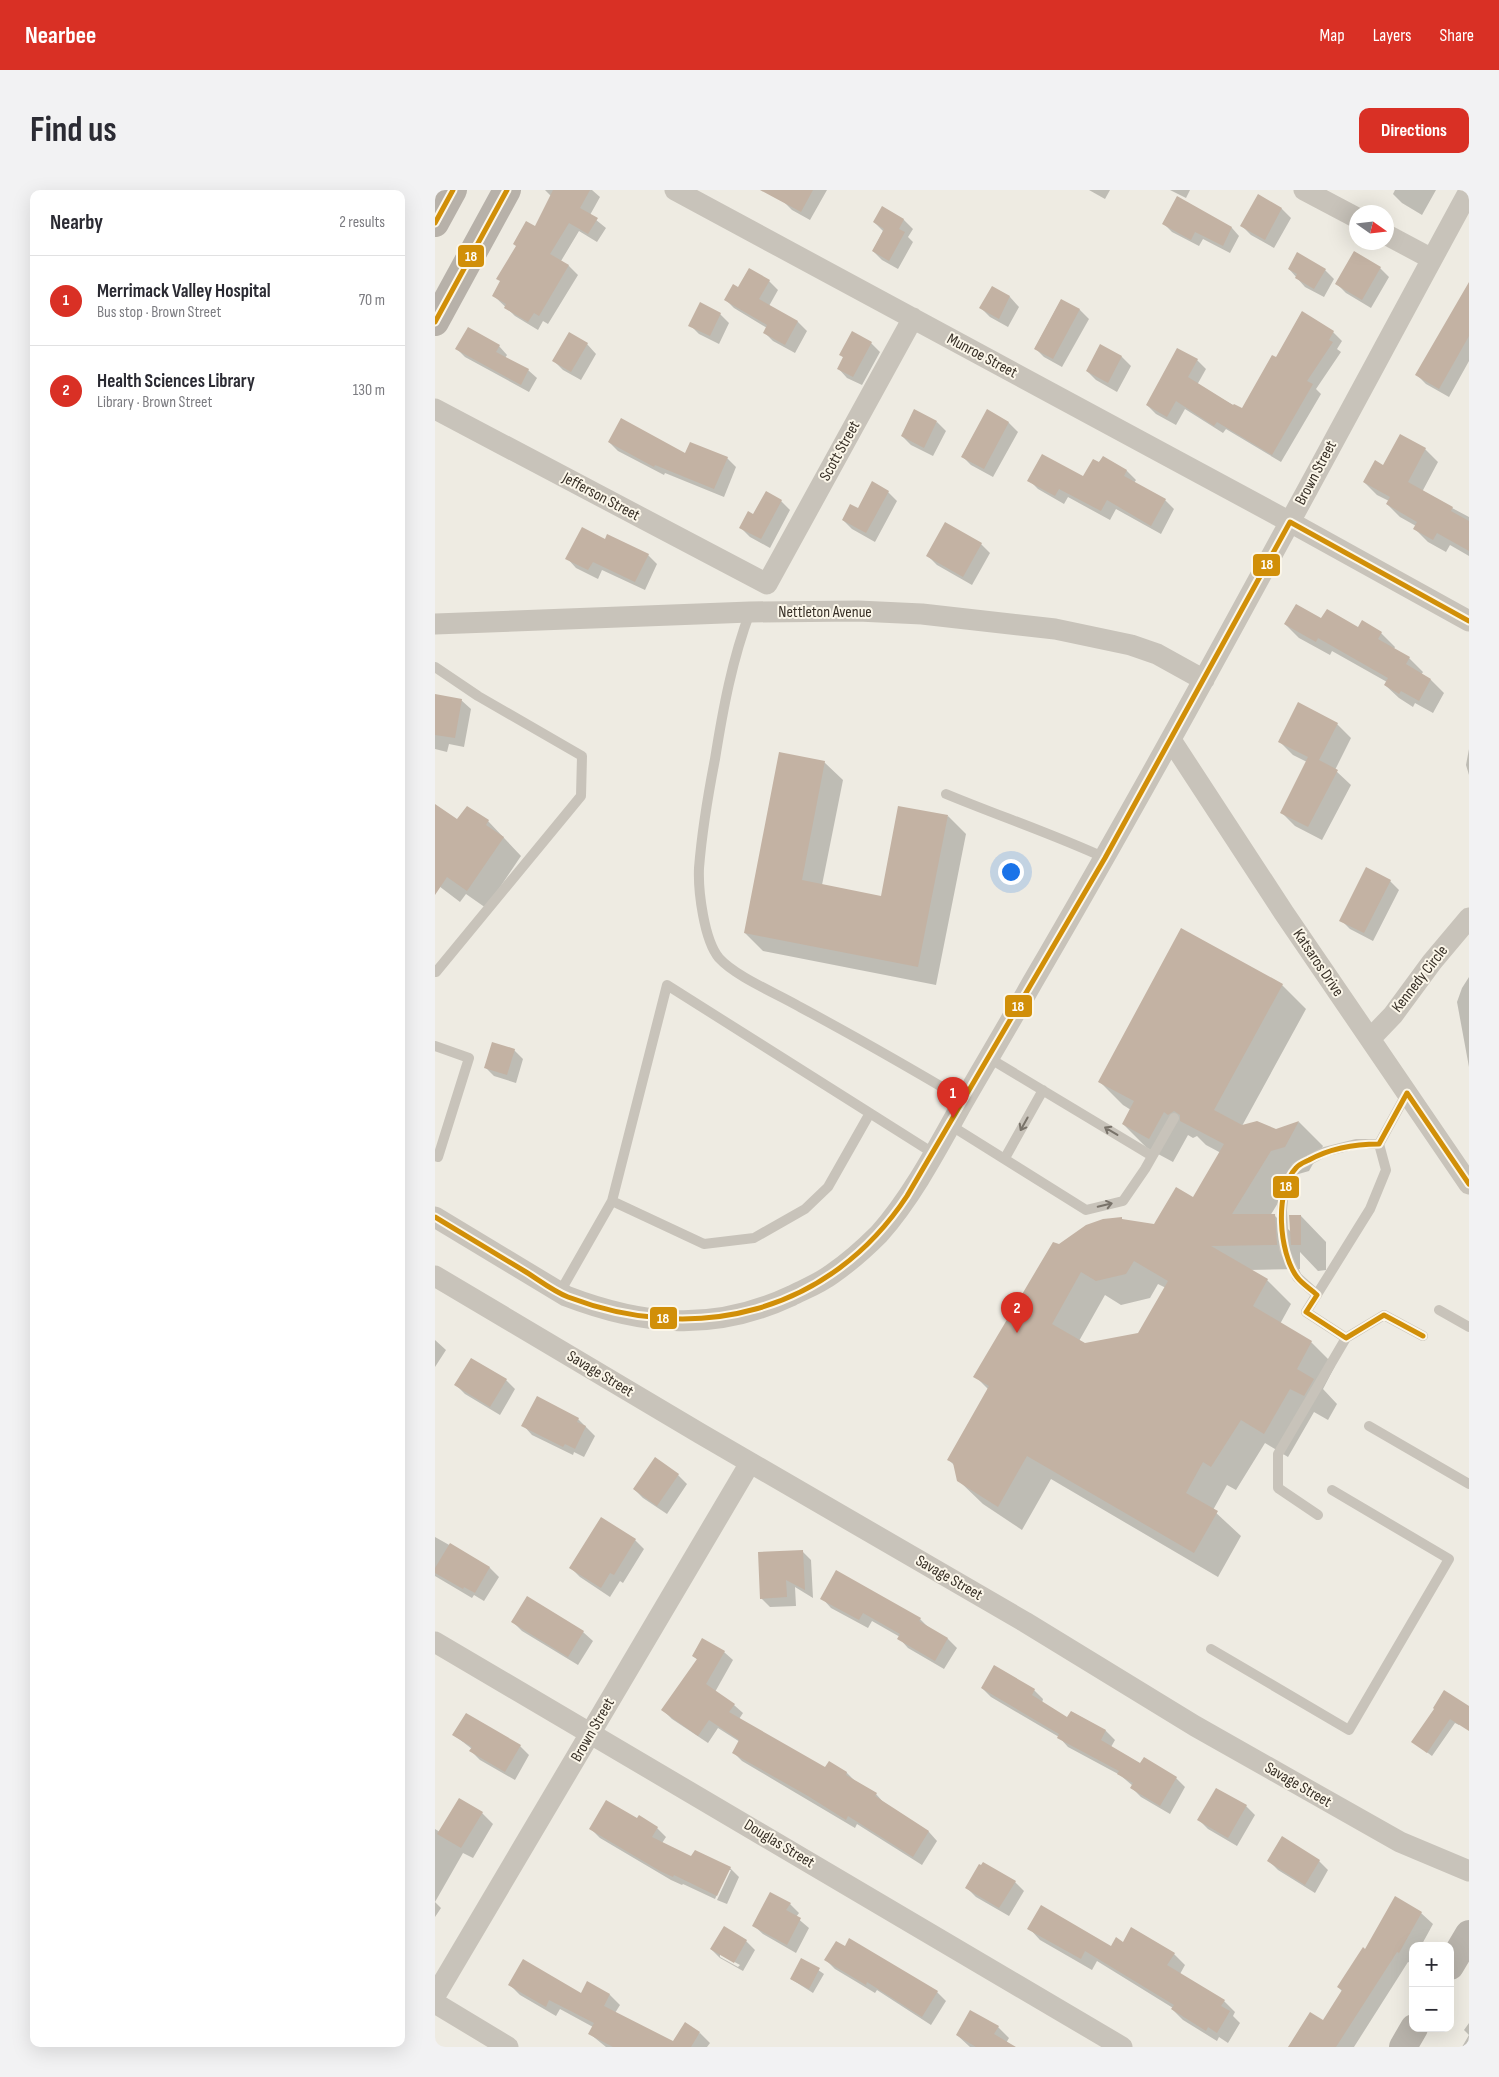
<!DOCTYPE html>
<html lang="en">
<head>
<meta charset="utf-8">
<style>
  :root { --surface:#fff; --page:#f2f2f3; --text:#2b2b33; --muted:#7c7c81; --line:#e1e1e2; --accent:#d93025 }
  body { margin:0; font-family:"Sofia Sans Condensed",sans-serif; background:var(--page); color:var(--text) }
  .controls { position:absolute; right:15px; bottom:15px; display:grid; overflow:hidden; border-radius:10px; box-shadow:0 5px 20px #0002 }
  .controls button { width:45px; height:45px; display:grid; place-items:center; padding:0; border:0; border-bottom:1px solid var(--line); background:var(--surface); color:var(--text); font:25px sans-serif }
  .compass { position:absolute; left:914px; top:15px; width:45px; height:45px; border-radius:50%; background:var(--surface); box-shadow:0 5px 20px #0002; rotate:104deg }
  .you { position:absolute; left:575px; top:681px; width:18px; height:18px; margin:-12px; border:4px solid #fff; border-radius:50%; background:#1a73e8; box-shadow:0 0 0 8px #1a73e833 }
  .badge { display:grid; place-items:center; width:32px; height:32px; border-radius:50%; background:var(--accent); color:#fff; font-size:16px; font-weight:700 }
  .pin { position:absolute; translate:-50% -41px; filter:drop-shadow(0 1px 2px #0008) }
  .pin::after { content:''; position:absolute; top:26px; width:18px; height:15px; background:inherit; clip-path:polygon(0 0,100% 0,50% 100%) }
  .list { margin:0; padding:0; list-style:none }
  h2 { display:flex; justify-content:space-between; align-items:center; height:65px; margin:0; padding:0 20px; font-size:21px }
  h2 small { font-size:16px; font-weight:400; color:var(--muted) }
  .list li { display:grid; grid-template-columns:32px 1fr auto; gap:15px; align-items:center; box-sizing:border-box; height:90px; padding:0 20px; border-top:1px solid var(--line) }
  .list b { display:block; font-size:19px; white-space:nowrap }
  .list p { margin:0; font-size:16px; white-space:nowrap; color:var(--muted) }
  .list em { font-size:16px; font-style:normal; color:var(--muted) }
  .map { position:relative; flex:none; width:1034px; height:1857px; overflow:hidden; border-radius:10px }
  header { display:flex; align-items:center; gap:30px; box-sizing:border-box; height:70px; padding:0 25px; background:var(--accent); color:#fff }
  header strong { font-size:24px }
  nav { display:flex; gap:28px; margin-inline-start:auto; font-size:18px }
  .intro { display:flex; align-items:center; justify-content:space-between; box-sizing:border-box; height:120px; padding:0 30px }
  h1 { margin:0; font-size:35px }
  .button { padding:12px 22px; border-radius:10px; background:var(--accent); color:#fff; font-size:18px; font-weight:700 }
  main { display:flex; gap:30px; padding:0 30px }
  aside { flex:1; background:var(--surface); border-radius:10px; box-shadow:0 5px 20px #0002 }
  .map>svg:first-child { display:block }
  .shadow { fill:#0003; fill-rule:evenodd }
  .building { fill:#c3b2a3; fill-rule:evenodd }
  .lines { fill:none; stroke-linecap:round; stroke-linejoin:round }
  .lane { stroke:#c8c3ba; stroke-width:10 }
  .street { stroke:#c8c3ba; stroke-width:21 }
  .secondary { stroke:#b8b3ab; stroke-width:28 }
  .primary { stroke:#b7b1a9; stroke-width:28 }
  .bus-1-casing { stroke:#fbf6e9; stroke-width:9 }
  .bus-1 { stroke:#d18f08; stroke-width:5 }
  .oneway { stroke:#79736a }
  .labels { text-anchor:middle; dominant-baseline:central; stroke-width:4; stroke-linejoin:round; paint-order:stroke }
  .street-label { font-size:16px; fill:#393128; stroke:#fbf6e9 }
  .line-badge { stroke:#fbf6e9; stroke-width:2 }
  .badge-label { font-size:14px; text-anchor:middle; font-weight:bold; fill:#fff }
</style>
</head>
<body>
<header>
<strong>Nearbee</strong>
<nav><a>Map</a><a>Layers</a><a>Share</a></nav>
</header>
<div class="intro"><h1>Find us</h1><a class="button">Directions</a></div>
<main>
<aside>
<h2>Nearby<small>2 results</small></h2>
<ul class="list">
<li><span class="badge">1</span><div><b>Merrimack Valley Hospital</b><p>Bus stop · Brown Street</p></div><em>70 m</em></li>
<li><span class="badge">2</span><div><b>Health Sciences Library</b><p>Library · Brown Street</p></div><em>130 m</em></li>
</ul>
</aside>
<div class="map">
<svg width="1034" height="1857" viewBox="0 0 1034 1857">
  <rect width="100%" height="100%" fill="#eeebe2"/>
  <path class="shadow" d="M110,0H157L165,7L155,25L171,38L162,52L144,41L126,71L134,76L143,85L113,134L108,131L103,140L80,126L58,105L100,38L116,6Z
    M354,0H392L375,30L357,20L348,11Z
    M654,0H675L670,9Z
    M735,0H755L751,8Z
    M960,0H1001L987,25L967,13L958,4Z
    M823,6L847,19L856,28L839,58L816,45L807,36Z
    M743,8L797,38L804,46L795,63L768,49L764,56L737,42L729,34Z
    M447,18L469,30L478,39L473,47L478,52L463,79L447,70L438,61L448,41L439,32Z
    M945,78L954,87L936,118L911,103L902,94Z
    M854,79L890,80L899,89L889,107L870,97Z
    M334,91L343,100L334,116L363,132L372,141L360,163L338,151L329,142L332,138L299,118L290,109L303,99Z
    M1034,96V171L1014,207L991,194L982,185Z
    M557,98L575,107L584,117L573,137L555,127L546,118Z
    M626,110L645,120L654,129L627,177L609,167L600,158Z
    M867,122L898,142L907,151L902,159L906,162L881,199L886,204L846,272L791,239L788,243L750,219L741,235L721,224L712,215L762,170L771,179L762,195L807,220L841,169Z
    M285,124L294,133L284,154L264,144L255,135Z
    M134,144L152,154L161,164L146,190L128,180L119,171Z
    M436,153L445,162L427,195L412,188L403,178L409,168L406,165Z
    M64,156L72,165L70,168L93,180L102,188L94,202L30,167L22,159Z
    M666,156L687,167L696,176L682,202L661,190L652,181Z
    M552,221L574,233L583,242L558,287L536,275L527,266Z
    M502,232L511,241L498,266L476,255L467,246Z
    M174,252L251,265L292,268L301,277L289,307L230,283L229,285L183,261Z
    M990,259L1003,272L987,302L1034,327V366L1015,355L1011,362L993,352L980,339L981,336L965,327L952,314L954,311L942,305L929,292L949,276Z
    M668,268L692,281L701,290L699,293L730,310L739,319L726,344L681,319L675,330L633,307L629,314L603,299L594,290L648,288Z
    M453,302L462,311L440,352L417,339L408,330Z
    M346,311L355,320L335,358L315,347L306,338L319,326Z
    M173,346L213,365L222,374L210,400L167,380L163,389L141,378L132,368L170,351Z
    M546,354L555,363L537,395L502,375L493,366Z
    M887,430L946,443L960,457L959,459L974,468L988,482L986,485L996,490L1009,503L998,523L980,513L978,517L964,508L950,495L952,492L897,461L895,465L864,448L850,434Z
    M0,505L26,510L36,519L29,557L14,554L12,562L0,559Z
    M863,514L902,534L916,548L900,580L916,595L887,650L860,636L846,622L872,572L858,565L844,551Z
    M1034,559V585L1031,575Z
    M389,572L408,590L387,695L447,707L513,626L531,644L501,795L328,761L310,743Z
    M0,616L23,631H53L86,666L51,718L31,704L25,712L0,693Z
    M955,691L964,700L938,751L915,739L906,730Z
    M1034,787V877L1022,812L1027,798Z
    M847,795L871,819L807,936L841,940L864,932L888,956L874,981L860,985L835,1026H840L856,1042L866,1026L891,1052V1080L883,1081L865,1062V1079L814,1080L832,1090L856,1114L845,1134L876,1152L900,1176L888,1199L902,1214L893,1230L879,1222L853,1267L830,1253L801,1300L792,1295L778,1320L806,1346L783,1387L616,1289L587,1340L548,1314L523,1290L520,1276L514,1270L554,1200L540,1186L624,1055L686,1028L688,1030L720,1036L758,1009L786,963L771,955L762,946L758,948L753,945L738,972L712,958L688,934L696,920L688,915L664,891ZM723,1094L731,1098L704,1144L650,1154L644,1151L670,1105L686,1115L715,1108Z
    M79,860L88,869L81,893L59,886L50,877Z
    M0,1150L11,1160L0,1177Z
    M37,1170L71,1190L80,1199L65,1225L30,1204L21,1195Z
    M143,1229L160,1246L149,1267L139,1262L138,1265L97,1245L88,1235Z
    M243,1285L252,1294L232,1324L208,1308L199,1299Z
    M166,1329L200,1350L209,1359L188,1393L185,1391L175,1407L145,1387L136,1378Z
    M0,1347L55,1378L64,1387L49,1411L39,1405L37,1408L0,1386Z
    M367,1361L376,1370L378,1408L360,1397L361,1416L335,1417L326,1408Z
    M387,1408L485,1429L494,1438L513,1449L522,1458L509,1479L473,1458L464,1448L465,1447L437,1431L433,1438L396,1418Z
    M78,1432L148,1442L158,1451L143,1475L87,1441Z
    M289,1462L298,1470L280,1502L299,1515L308,1523L304,1529L391,1579L394,1573L412,1583L420,1591L441,1604L449,1613L494,1642L502,1651L487,1675L422,1634L420,1638L307,1571L299,1563L305,1552L283,1538L273,1553L237,1529L228,1520L263,1470L258,1466Z
    M560,1477L599,1500L608,1509L607,1513L632,1529L637,1522L671,1541L680,1550L676,1557L706,1574L741,1588L750,1597L735,1624L706,1607L697,1598L698,1596L685,1585L633,1557L624,1547L556,1507L547,1498Z
    M1000,1519H1034L1024,1535L1020,1533L997,1566L978,1552Z
    M31,1524L85,1556L94,1565L80,1590L45,1570L36,1561L37,1559L19,1545Z
    M811,1616L820,1625L802,1656L773,1639L764,1630Z
    M47,1623L58,1634L38,1668L28,1663L0,1712V1639L5,1642Z
    M203,1630L222,1638L231,1647L227,1653L257,1668L260,1662L295,1678L304,1687L292,1714L282,1710L296,1680H293L280,1709L248,1694L247,1695L236,1690L165,1648L156,1639Z
    M834,1671H884L893,1680L880,1703L843,1680Z
    M580,1692L589,1701L574,1726L541,1707L532,1698Z
    M0,1712L6,1718L0,1727Z
    M355,1714L364,1723L361,1727L374,1738L361,1763L328,1744L318,1735Z
    M986,1723L998,1734L986,1756H978V1770L976,1773L973,1772L919,1857H854L889,1832L908,1802L903,1797L930,1760Z
    M594,1738L676,1757L688,1753L739,1764L750,1775L745,1784L789,1811L800,1822L798,1826L805,1833L793,1853L784,1847L782,1851L748,1830L737,1819L738,1818L662,1771L657,1780L605,1750Z
    M311,1751L320,1760L308,1781L285,1768L276,1759ZM285,1764L305,1775L303,1777L285,1767Z
    M367,1769L389,1784L378,1803L356,1789Z
    M391,1770L502,1802L511,1811L496,1835L442,1800L440,1803L400,1779Z
    M153,1793L175,1805L185,1815L180,1823L237,1855L265,1843L275,1853L272,1857H171L155,1844L158,1837L125,1819L121,1826L85,1805L75,1795L147,1804Z
    M1034,1833V1857H1027L1034,1845L1029,1840Z
    M563,1837L574,1848L571,1853L579,1857H535L522,1845Z"/>
  <path class="building" d="M118,0H155L145,18L163,28L153,44L134,33L115,64L134,75L104,126L99,123L93,132L69,118L71,114L57,106L65,91L61,89L81,56L78,54L91,31L100,36Z
    M325,0H378L366,22Z
    M823,4L847,18L830,50L805,36Z
    M742,6L797,37L788,56L760,42L756,50L727,34Z
    M447,16L469,29L464,39L470,42L454,71L437,61L449,39L438,32Z
    M919,61L946,77L927,110L900,94Z
    M862,62L891,79L879,99L860,88L862,84L853,79Z
    M314,78L335,90L324,109L363,131L350,155L328,143L332,135L289,110L298,94L303,97Z
    M1034,92V146L1004,199L980,185Z
    M557,96L575,106L564,129L544,118Z
    M626,109L645,119L618,169L599,159Z
    M265,112L286,123L275,146L253,136Z
    M867,121L899,141L894,150L898,152L872,191L878,194L837,265L782,232L779,236L741,211L732,227L711,215L742,158L763,169L753,187L798,215L799,214L807,218L837,165L841,167Z
    M33,137L65,155L61,162L94,179L86,195L20,159Z
    M417,141L437,152L418,187L402,179L408,167L404,165Z
    M134,142L153,153L136,182L117,171Z
    M665,154L687,166L673,193L651,181Z
    M479,219L502,231L489,258L466,246Z
    M552,219L574,232L549,279L526,267Z
    M186,228L250,263L255,252L293,267L279,299L220,275L219,277L173,252Z
    M965,244L991,258L973,292L1018,317L1016,321L1034,331V361L1002,343L998,350L978,339L982,332L951,314L955,307L928,292L940,270L948,275Z
    M607,264L648,286L658,269L664,272L668,266L692,280L689,286L731,309L716,336L672,310L666,321L624,299L620,306L592,291Z
    M437,291L454,301L431,343L407,330L415,314L423,318Z
    M331,301L347,310L326,349L304,338L313,321L318,324Z
    M510,332L547,353L528,387L491,366Z
    M147,337L170,349L172,344L214,364L200,392L158,372L153,380L130,369Z
    M861,414L886,428L892,419L923,437L927,430L947,442L943,449L975,467L971,474L996,489L984,511L966,501L964,504L949,495L953,488L883,448L881,452L849,434Z
    M0,504L27,509L20,548L0,545Z
    M863,512L903,533L884,570L903,580L873,637L845,623L873,567L843,552Z
    M344,562L390,571L367,690L446,706L463,616L513,625L483,777L309,743Z
    M0,614L22,629L32,616L54,630L51,635L69,647L32,701L12,687L0,705Z
    M931,677L956,690L929,743L904,731Z
    M746,738L848,794L779,920L807,935L822,931L841,939L864,931L850,957L836,961L797,1024H840L842,1055L776,1056L833,1089L818,1116L877,1151L862,1179L879,1189L869,1206L855,1199L829,1244L806,1230L776,1277L768,1272L751,1303L783,1321L759,1363L592,1266L563,1317L522,1291L518,1273L512,1270L554,1196L538,1187L618,1052L624,1054L651,1035L668,1029L687,1027V1029L719,1034L741,997L758,1007L789,954L745,931V925L739,921L733,925L729,922L714,949L687,934L699,911L663,892ZM699,1071L733,1091L703,1143L650,1153L617,1134L646,1082L661,1091L691,1084Z
    M57,852L80,859L72,885L49,878Z
    M854,1025H866V1055H856Z
    M36,1168L72,1189L55,1217L19,1195Z
    M102,1206L144,1228L142,1232L151,1236L140,1259L130,1254L128,1257L86,1236Z
    M220,1267L244,1284L222,1316L198,1299Z
    M166,1327L201,1349L179,1385L175,1383L166,1398L134,1378Z
    M15,1353L55,1377L40,1403L29,1397L28,1399L0,1383V1378Z
    M368,1360L370,1400L351,1390L352,1407L325,1409L323,1362Z
    M401,1380L486,1428L484,1431L513,1448L500,1471L462,1449L465,1444L428,1423L424,1430L385,1409Z
    M92,1406L149,1441L133,1467L76,1432Z
    M267,1448L290,1461L271,1494L300,1514L294,1522L390,1577L394,1571L412,1582L411,1585L442,1603L440,1606L494,1641L478,1667L413,1626L411,1630L373,1606L297,1563L304,1550L274,1530L263,1546L226,1520L262,1469L257,1466Z
    M559,1475L600,1499L597,1505L632,1527L636,1521L671,1540L666,1550L705,1573L709,1567L742,1587L725,1616L695,1598L698,1593L682,1584L684,1581L622,1548L624,1544L546,1498Z
    M1009,1500L1034,1516V1541L1015,1529L992,1563L976,1552L999,1519L998,1518Z
    M31,1523L86,1555L70,1582L34,1561L37,1557L17,1545Z
    M781,1598L812,1615L793,1648L762,1630Z
    M24,1608L48,1622L26,1658L2,1644Z
    M171,1610L202,1628L204,1625L223,1637L217,1647L256,1666L260,1660L296,1677L282,1706L239,1685L238,1687L225,1681L154,1639Z
    M847,1646L885,1670L870,1695L832,1671Z
    M548,1672L581,1691L564,1718L530,1698L544,1674L546,1675Z
    M335,1702L356,1713L351,1720L366,1728L352,1755L317,1736Z
    M960,1706L987,1722L964,1763L962,1762L901,1857H853L875,1822L888,1830L907,1800L902,1797L928,1757L930,1759Z
    M606,1715L676,1756L681,1747L688,1752L696,1737L740,1763L732,1775L790,1810L786,1816L795,1821L782,1843L773,1837L771,1841L736,1819L739,1815L650,1761L646,1769L592,1739Z
    M289,1736L312,1750L299,1773L275,1759Z
    M414,1748L503,1801L487,1827L432,1792L431,1795L389,1770L401,1751L410,1756Z
    M366,1768L385,1778L374,1799L355,1789Z
    M88,1769L146,1803L152,1791L175,1804L169,1816L238,1851L250,1832L265,1842L256,1857H178L153,1844L159,1833L114,1810L111,1817L73,1795Z
    M535,1820L564,1836L559,1844L581,1857H541L521,1845Z"/>
  <g class="lines">
    <path class="lane" d="M315,422C297,470 288,519 280,569C273,605 267,641 264,678C263,701 269,750 284,768C301,787 343,804 365,817C421,847 475,878 529,910
      M0,477L43,506L147,566L146,606L1,782
      M511,604C564,626 618,644 670,668
      M0,856L34,868L3,967L0,966
      M554,868L717,966
      M515,935L651,1020L688,1011L710,979L739,928
      M944,954L951,980L935,1019L871,1122L911,1148L949,1125L988,1146
      M570,968L608,900
      M177,1011L269,1054L319,1048L370,1019L393,997L435,923
      M125,1102L177,1011L232,795L498,963
      M882,1105L862,1087L849,1059L847,1020L849,997L861,977L889,962L921,954H944L972,903
      M1004,1120L1034,1137
      M934,1236L1034,1294
      M883,1325L843,1298V1264L911,1148
      M776,1459L914,1540L1014,1369L897,1300"/>
    <path class="street" d="M240,0L855,332L1034,431
      M869,0L922,28
      M952,45L997,69
      M0,219L332,394L478,128
      M0,434L315,422L423,421L487,424L620,439L696,455L722,464L769,490
      M736,550L849,723L1034,994
      M935,849L958,825L997,772L1034,728
      M0,1027L131,1106C209,1136 279,1142 356,1106C370,1099 385,1093 397,1084C413,1073 430,1058 444,1044C477,1007 503,957 527,914C550,874 574,834 597,793C749,533 890,266 1034,1
      M0,1086L266,1244L590,1432L760,1536L965,1652L1034,1681
      M0,1452L687,1857
      M0,1806L315,1273
      M0,1813L73,1857"/>
    <path class="secondary" d="M1015,1776L1034,1744
      M968,1857L979,1838"/>
    <path class="primary" d="M0,33L18,0
      M0,132L72,0"/>
    <defs>
      <path id="bus-1" d="M0,33L18,0
        M0,132L72,0
        M0,1027C30,1045 60,1063 91,1082C104,1090 118,1101 133,1107C261,1156 395,1123 472,1006L670,668L855,332L1034,431
        M988,1146L949,1125L911,1148L871,1122L882,1105C876,1099 867,1094 862,1087C844,1063 839,1001 861,978C864,974 870,972 874,970C896,958 919,954 944,954L972,903L1034,994"/>
    </defs>
    <use href="#bus-1" class="bus-1-casing"/>
    <use href="#bus-1" class="bus-1"/>
  </g>
  <defs><path id="oneway-shaft" d="M-6 0H5M1.5-3L5.5 0L1.5 3" fill="none" stroke-width="1.6" stroke-linecap="round" stroke-linejoin="round" transform="scale(1.25)"/></defs>
  <g class="oneway">
    <use href="#oneway-shaft" transform="translate(589 934) rotate(119)"/>
    <use href="#oneway-shaft" transform="translate(676 941) rotate(-149)"/>
    <use href="#oneway-shaft" transform="translate(670 1015) rotate(-13)"/>
  </g>
  <g class="labels">
    <g class="street-label">
      <text transform="translate(547 166) rotate(28)">Munroe Street</text>
      <text transform="translate(405 261) rotate(-61)">Scott Street</text>
      <text transform="translate(881 283) rotate(-62)">Brown Street</text>
      <text transform="translate(166 307) rotate(28)">Jefferson Street</text>
      <text x="390" y="422">Nettleton Avenue</text>
      <text transform="translate(883 773) rotate(56)">Katsaros Drive</text>
      <text transform="translate(985 789) rotate(-52)">Kennedy Circle</text>
      <text transform="translate(165 1184) rotate(31)">Savage Street</text>
      <text transform="translate(514 1388) rotate(30)">Savage Street</text>
      <text transform="translate(158 1540) rotate(-60)">Brown Street</text>
      <text transform="translate(863 1595) rotate(30)">Savage Street</text>
      <text transform="translate(344 1654) rotate(31)">Douglas Street</text>
    </g>
  </g>
  <g class="line-badge">
    <rect x="22" y="54" width="28" height="24" rx="5" fill="#d18f08"/>
    <rect x="817" y="363" width="29" height="24" rx="5" fill="#d18f08"/>
    <rect x="569" y="804" width="29" height="24" rx="5" fill="#d18f08"/>
    <rect x="837" y="985" width="28" height="24" rx="5" fill="#d18f08"/>
    <rect x="214" y="1116" width="29" height="24" rx="5" fill="#d18f08"/>
  </g>
  <g class="badge-label">
    <text x="36" y="71">18</text>
    <text x="832" y="379">18</text>
    <text x="583" y="821">18</text>
    <text x="851" y="1001">18</text>
    <text x="228" y="1133">18</text>
  </g>
</svg>
<div class="controls">
<button>+</button>
<button>−</button>
</div>
<svg class="compass" viewBox="-18 -18 36 36"><path d="M0-13l5 13h-10z" fill="#e53935"/><path d="M0 13l5-13h-10z" fill="#7c7c81"/></svg>
<div class="you"></div>
<div class="pin badge" style="left:518px;top:928px">1</div>
<div class="pin badge" style="left:582px;top:1143px">2</div>
</div>
</main>
</body>
</html>
